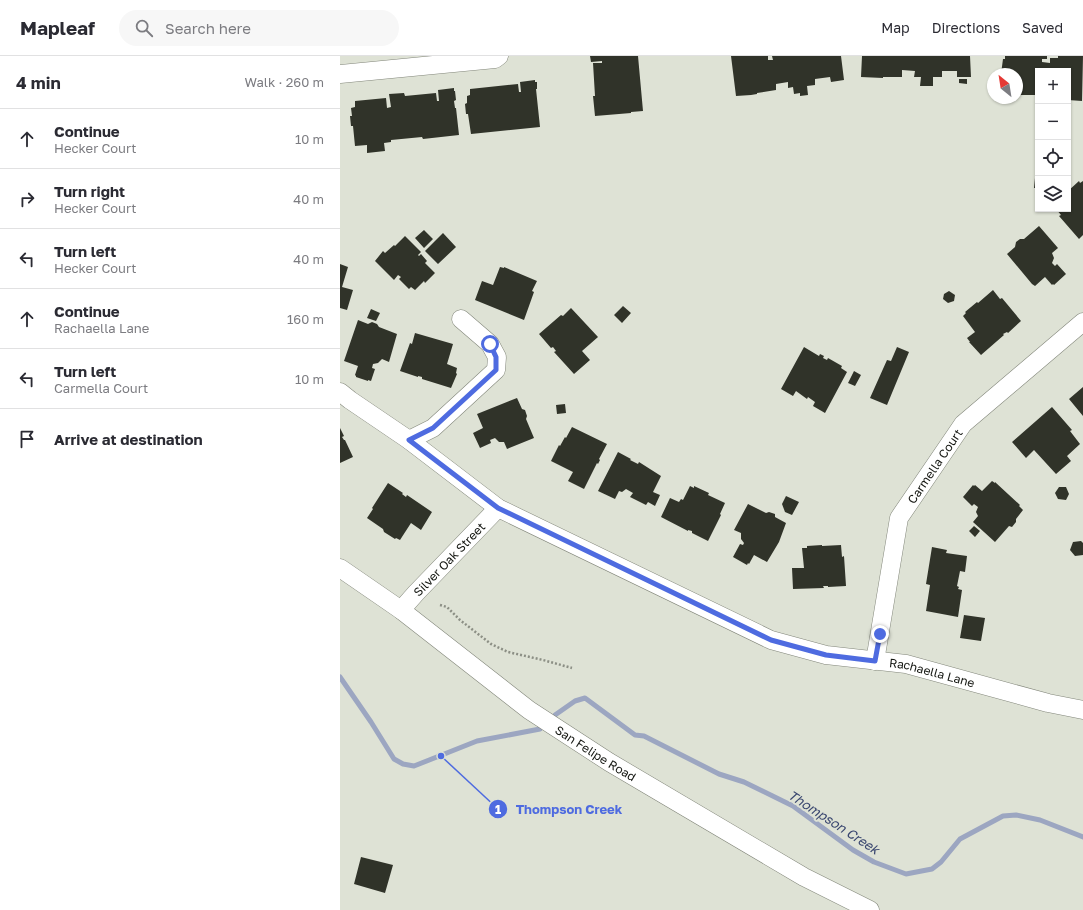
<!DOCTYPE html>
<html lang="en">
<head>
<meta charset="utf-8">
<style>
  :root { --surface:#fff; --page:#f7f7f7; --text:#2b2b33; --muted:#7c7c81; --line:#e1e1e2 }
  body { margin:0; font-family:"Golos Text",sans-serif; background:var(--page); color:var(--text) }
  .controls { position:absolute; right:12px; top:12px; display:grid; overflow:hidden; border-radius:0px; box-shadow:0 1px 3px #0004 }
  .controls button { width:36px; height:36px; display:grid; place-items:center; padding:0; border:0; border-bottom:1px solid var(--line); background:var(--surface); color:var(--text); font:20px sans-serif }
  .compass { position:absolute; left:647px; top:12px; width:36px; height:36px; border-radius:50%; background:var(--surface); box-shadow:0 1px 3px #0004; rotate:330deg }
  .stop { position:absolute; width:12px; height:12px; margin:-9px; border:3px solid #4e6be0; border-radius:50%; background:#fff }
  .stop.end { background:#4e6be0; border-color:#fff; box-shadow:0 1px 4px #0008 }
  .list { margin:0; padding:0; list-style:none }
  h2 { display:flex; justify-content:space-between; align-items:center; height:52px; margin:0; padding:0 16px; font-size:17px }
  h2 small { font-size:13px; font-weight:400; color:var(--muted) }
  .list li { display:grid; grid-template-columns:26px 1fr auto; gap:12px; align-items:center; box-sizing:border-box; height:60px; padding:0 16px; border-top:1px solid var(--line) }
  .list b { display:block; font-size:15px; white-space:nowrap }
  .list p { margin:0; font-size:13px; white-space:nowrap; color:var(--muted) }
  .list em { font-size:13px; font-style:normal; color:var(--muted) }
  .icon { flex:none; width:22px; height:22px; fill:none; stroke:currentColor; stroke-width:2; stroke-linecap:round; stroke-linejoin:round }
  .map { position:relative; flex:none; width:743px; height:854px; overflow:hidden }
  header { display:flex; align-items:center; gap:24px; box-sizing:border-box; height:56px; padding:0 20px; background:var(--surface); border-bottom:1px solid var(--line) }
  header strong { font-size:19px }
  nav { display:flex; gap:22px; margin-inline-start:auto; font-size:14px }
  .search { width:280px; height:36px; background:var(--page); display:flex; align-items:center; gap:10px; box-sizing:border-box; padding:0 14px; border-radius:22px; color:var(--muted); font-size:15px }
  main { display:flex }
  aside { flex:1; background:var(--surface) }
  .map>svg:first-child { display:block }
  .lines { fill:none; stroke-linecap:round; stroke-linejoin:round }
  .stream { stroke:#9ca6c1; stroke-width:5 }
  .building { fill:#303329 }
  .minor-casing { stroke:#82867a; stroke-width:19 }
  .path { stroke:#8c8f85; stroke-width:2.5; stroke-dasharray:2 2; stroke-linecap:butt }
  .minor { stroke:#fff; stroke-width:18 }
  .route { stroke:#4e6be0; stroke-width:5 }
  .labels { text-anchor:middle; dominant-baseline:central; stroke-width:4; stroke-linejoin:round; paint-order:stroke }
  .street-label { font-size:12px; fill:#151712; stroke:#dee2d5 }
  .water-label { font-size:13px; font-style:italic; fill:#39466f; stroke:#dee2d5 }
  .leader { fill:none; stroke:#4e6be0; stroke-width:1.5 }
  .callout-dot { fill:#4e6be0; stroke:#dee2d5; stroke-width:1.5 }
  .mark-label { font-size:12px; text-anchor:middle; font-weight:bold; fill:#fff }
  .callout-label { font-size:13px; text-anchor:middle; font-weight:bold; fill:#4e6be0; stroke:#dee2d5; stroke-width:4; stroke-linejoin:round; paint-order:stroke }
</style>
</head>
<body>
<header>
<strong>Mapleaf</strong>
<div class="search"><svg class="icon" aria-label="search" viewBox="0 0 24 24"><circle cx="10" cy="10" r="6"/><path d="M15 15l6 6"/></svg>Search here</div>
<nav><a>Map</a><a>Directions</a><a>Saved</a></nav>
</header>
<main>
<aside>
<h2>4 min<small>Walk · 260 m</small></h2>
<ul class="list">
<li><svg class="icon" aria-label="ahead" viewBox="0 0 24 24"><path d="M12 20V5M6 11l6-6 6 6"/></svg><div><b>Continue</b><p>Hecker Court</p></div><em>10 m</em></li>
<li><svg class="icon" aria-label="right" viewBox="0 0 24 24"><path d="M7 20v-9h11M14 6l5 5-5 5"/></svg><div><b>Turn right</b><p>Hecker Court</p></div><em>40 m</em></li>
<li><svg class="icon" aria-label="left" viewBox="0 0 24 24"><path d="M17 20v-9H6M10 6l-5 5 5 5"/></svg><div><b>Turn left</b><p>Hecker Court</p></div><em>40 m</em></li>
<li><svg class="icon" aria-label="ahead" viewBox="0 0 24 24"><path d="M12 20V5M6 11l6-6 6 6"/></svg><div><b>Continue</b><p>Rachaella Lane</p></div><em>160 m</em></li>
<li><svg class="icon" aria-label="left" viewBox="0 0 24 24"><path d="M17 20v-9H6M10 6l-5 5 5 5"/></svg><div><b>Turn left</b><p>Carmella Court</p></div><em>10 m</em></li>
<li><svg class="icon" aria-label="arrive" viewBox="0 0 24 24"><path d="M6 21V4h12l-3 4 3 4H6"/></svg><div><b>Arrive at destination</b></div></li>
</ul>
</aside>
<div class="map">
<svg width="743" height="854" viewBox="0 0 743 854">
  <rect width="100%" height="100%" fill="#dee2d5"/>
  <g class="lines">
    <path class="stream" d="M0,621L31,666L54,703L63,708L74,710L137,685L200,673
      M215,659L235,645L245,642L295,679L304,680L379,718L404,726L453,750L513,794L534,806L566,818L592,813L601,806L620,783L663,760L676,759L700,764L743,781"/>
  </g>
  <path class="building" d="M250,0H298L303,55L291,56V57L255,60L253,40H255L253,7H262V5L251,6Z
    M391,0H428V4H433L432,0H501L504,24L491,26L490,21L475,23V29L467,30L468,39L460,40V37L454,38L453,31L448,32V26L436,28V34L417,37V38L411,39L396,40Z
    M522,0H630L631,21H617V15H602V21H593V30H580L581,21H574L575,15L562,14V21H543V22L521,21Z
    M665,0H707V3H702V6L710,7V2H718V0H743L742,45L728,44V15H698V39H677V18H661L663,3H665Z
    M619,23H627V28L619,27Z
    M195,24V26H197V33H196L200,71L131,78L128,58H126L125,48L127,47V40L130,39V33L178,28L179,36H181L180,26Z
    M114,32V35H115L116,44L114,45L115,52H116L119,79L83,83L82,81L51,84V86L44,87L45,95L27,97V89L15,90L13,70H11L10,60H12L11,52L15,51V45L46,42L47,52L51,51L49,38L64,37L65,40L96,37L97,45H99L98,34Z
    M695,122H698V132H694Z
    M739,125L740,127L743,125V179L739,183L719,160L721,159L716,153H728V135Z
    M699,170L718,192L712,197L714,202L712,207L715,210L717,208L726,218L714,229L713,228L712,229L705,221L695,230L692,228L667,198L675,191L676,186L680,183H684Z
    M84,174L93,183L84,192L75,182Z
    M103,177L116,191L98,208L85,195Z
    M65,180L81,196L78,199L79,200L81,198L87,205L85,207L95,217L85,227L84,225L75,234L71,231L69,233L59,223L61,221L58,219L54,224L35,205L43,195L45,197L54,189L55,190Z
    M0,208L8,211L2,231L13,234L7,254L0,252Z
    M160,211L164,212V211L197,225L192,235L194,236L184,264L135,244L142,225L153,229Z
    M653,234L660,243L662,242L681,265L668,277L667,276L663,278L664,279L641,299L629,286H630L627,282L635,276L623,260L626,257L625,256L637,246L638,247Z
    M609,235L615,239L614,245L608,247L603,243L604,238Z
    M283,250L291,257L282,267L274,259Z
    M231,252L258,281L242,295L250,304L234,318L214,296L216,295L213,291L211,292L199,278L221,259L223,260Z
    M31,253L40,257L36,265L27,262Z
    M18,264L28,268L32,266L37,268L39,271L57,278L49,306L42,303L38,307L33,308L32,312L35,313L31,325L28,324V325L16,321V320L15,319L18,310L4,305Z
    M75,277L113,288L107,308L117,312L116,317L117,318L111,332L82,323V321L78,320V321L60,315L70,287L72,288Z
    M464,291L479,300L480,298L484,300L483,302L487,304L488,302L502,310L501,312L507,316L485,357L473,350L475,346L468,341L467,343L456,335L453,340L441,333Z
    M557,291L569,296L547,349L530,342L547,304L551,305Z
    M514,315L521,319L515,330L508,327Z
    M743,331V360L729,343Z
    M177,342L182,353L185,354L187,360L186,363L194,382L167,393L164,386H159L155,382L150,384L151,387L140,392L133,377L143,372L137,358Z
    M225,348L226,357L217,358L216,349Z
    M712,351L732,374L730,375L740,388L727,400L731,405L716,418L694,394L686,402L672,386Z
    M232,371L267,388L259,403L260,404L258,408L257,407L244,433L228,425L233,416L211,405L219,389L220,390L225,381L226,382Z
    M0,372L4,380L2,381L4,384H5L13,401L0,407Z
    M278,396L291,403L290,404L298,408L299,406L321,420L313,436L320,439L315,450L308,446L306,449L290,441L293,437L286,433L282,436L279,435L275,443L258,435Z
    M652,425L655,427V426L680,449L679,450L683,454L676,463V466L672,471L669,470L655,486L633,466L638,460L636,456L638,451L634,448L632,450L623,441L633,429L634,430L635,429L642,435Z
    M48,427L63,437L62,438L66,441L67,439L92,456L81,474L71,467L60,484L56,482L55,483L44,476L43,473L27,462L33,453L32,452Z
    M350,430L354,432V430L369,437L368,439L385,447L380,458L381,459L368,485L352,477V475L348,474V475L321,461L330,442L339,446L341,443L343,444Z
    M719,431H726L729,438L726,444L718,443L715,437Z
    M446,440L459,446L452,459L445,456L442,448Z
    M408,448L426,457L429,456L435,458V461L446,467L439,486L427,506L414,499L409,508L408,507L407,509L393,501L400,488L403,489L404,487L401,483V477L394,474Z
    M634,470L640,475L635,481L629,475Z
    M741,485L743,487V499L735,500L730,494L733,486Z
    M482,489V490L501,489L502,501L504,500L506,530L488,531V530H483L484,532L453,533L452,512H464L462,492H467V490Z
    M592,491L607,494L606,497L627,500L625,516L620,515L617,530L619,531L618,533L622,534L618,561L586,555L590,529L586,528Z
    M624,559L645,562L641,585L620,582Z
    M21,801L53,809L45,837L14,828Z"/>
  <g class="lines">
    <defs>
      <g id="minor">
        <path d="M0,18L155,3L159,0"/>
        <path id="s1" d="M0,336L10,344L69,384L158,452L431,584L486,599L566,608L708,647L743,654"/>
        <path d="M69,384L93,372L156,314L157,301L150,288L121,263"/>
        <path id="s2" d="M0,512L61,554L189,654L269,706L464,821L530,854"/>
        <path id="s3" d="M61,554L76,537L158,452"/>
        <path id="s4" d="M535,605L559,462L623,368L743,266"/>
      </g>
    </defs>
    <use href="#minor" class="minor-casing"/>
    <path class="path" d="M100,549L107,551L120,564L151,588L168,596L203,604L232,612"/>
    <use href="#minor" class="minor"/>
  </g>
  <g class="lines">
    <path class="route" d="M150,288L156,301V314L93,372L69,384L158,452L431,584L486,599L535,605L540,578"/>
  </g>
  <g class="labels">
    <g class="street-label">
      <text stroke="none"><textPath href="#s4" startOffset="208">Carmella Court</textPath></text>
      <text stroke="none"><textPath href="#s3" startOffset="70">Silver Oak Street</textPath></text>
      <text stroke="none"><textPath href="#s1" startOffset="664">Rachaella Lane</textPath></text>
      <text stroke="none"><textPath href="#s2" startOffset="316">San Felipe Road</textPath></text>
    </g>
    <g class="water-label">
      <text transform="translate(494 766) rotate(33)">Thompson Creek</text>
    </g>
  </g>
  <path class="leader" d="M101 700L158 753"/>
  <g class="callout-dot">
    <circle cx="101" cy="700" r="4"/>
    <circle cx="158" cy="753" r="10"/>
  </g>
  <g class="mark-label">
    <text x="158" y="758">1</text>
  </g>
  <g class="callout-label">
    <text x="229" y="758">Thompson Creek</text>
  </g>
</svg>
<div class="controls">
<button>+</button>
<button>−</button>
<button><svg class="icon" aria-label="locate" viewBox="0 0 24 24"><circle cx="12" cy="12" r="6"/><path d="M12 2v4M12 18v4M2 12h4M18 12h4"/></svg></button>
<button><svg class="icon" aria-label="layers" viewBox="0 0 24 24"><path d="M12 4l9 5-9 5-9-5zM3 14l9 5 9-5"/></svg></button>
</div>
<svg class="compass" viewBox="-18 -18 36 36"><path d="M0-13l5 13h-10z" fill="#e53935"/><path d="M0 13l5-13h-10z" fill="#7c7c81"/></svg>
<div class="stop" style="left:150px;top:288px"></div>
<div class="stop end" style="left:540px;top:578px"></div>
</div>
</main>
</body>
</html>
